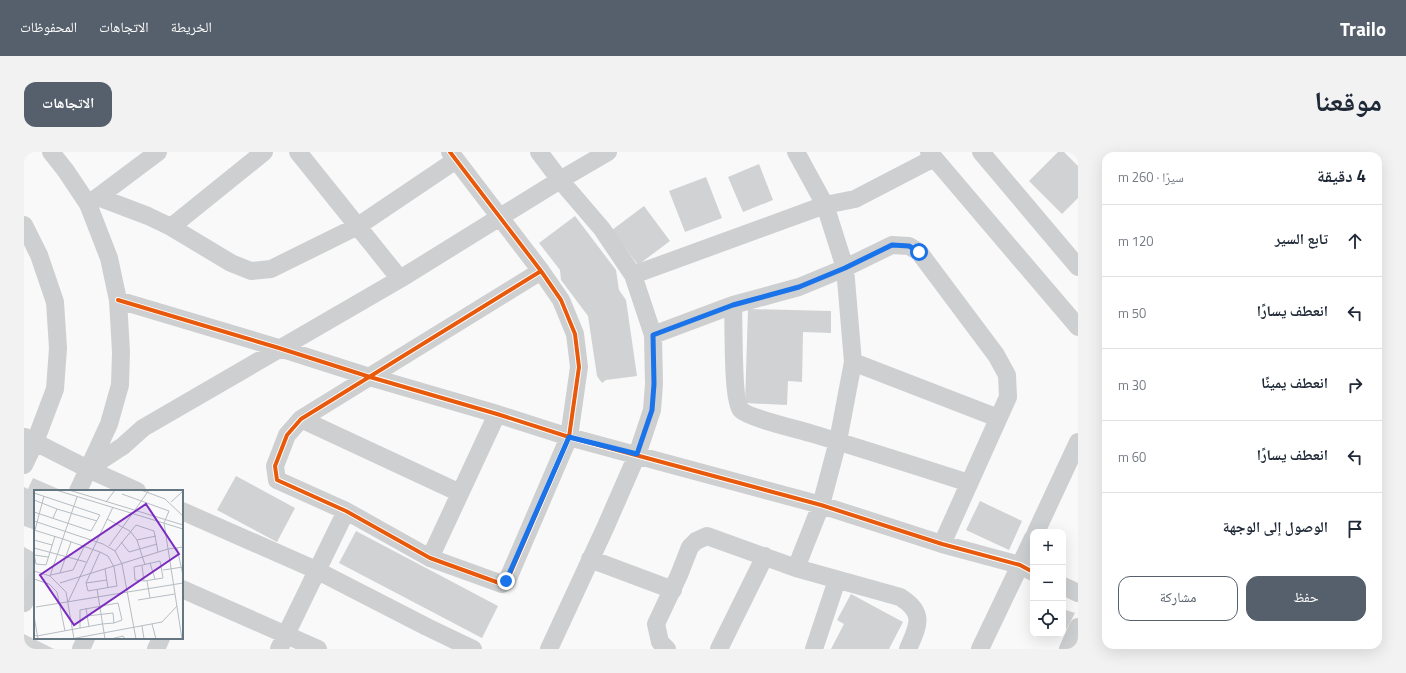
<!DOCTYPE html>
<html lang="ar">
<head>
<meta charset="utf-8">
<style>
  :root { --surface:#fff; --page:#f2f2f3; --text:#1f2937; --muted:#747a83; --line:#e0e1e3; --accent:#56606c }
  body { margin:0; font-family:"Titillium Web","Noto Naskh Arabic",sans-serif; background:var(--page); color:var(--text); direction:rtl }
  .controls { position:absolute; right:12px; bottom:12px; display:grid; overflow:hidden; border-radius:8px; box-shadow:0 4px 16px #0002 }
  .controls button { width:36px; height:36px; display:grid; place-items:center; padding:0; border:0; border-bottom:1px solid var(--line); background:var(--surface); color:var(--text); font:20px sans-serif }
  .stop { position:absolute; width:12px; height:12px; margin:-9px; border:3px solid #1a73e8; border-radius:50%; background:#fff }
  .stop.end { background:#1a73e8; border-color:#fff; box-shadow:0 1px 4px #0008 }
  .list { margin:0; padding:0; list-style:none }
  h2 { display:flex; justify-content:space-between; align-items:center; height:52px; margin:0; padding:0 16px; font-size:17px }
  h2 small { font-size:13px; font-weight:400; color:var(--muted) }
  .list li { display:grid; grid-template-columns:26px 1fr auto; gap:12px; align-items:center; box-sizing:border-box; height:72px; padding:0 16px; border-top:1px solid var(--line) }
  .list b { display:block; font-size:15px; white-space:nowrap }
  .list em { font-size:13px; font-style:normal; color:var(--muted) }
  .actions { display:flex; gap:8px; padding:12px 16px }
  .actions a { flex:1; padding:9px 0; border:1px solid var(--accent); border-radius:12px; text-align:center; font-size:14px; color:var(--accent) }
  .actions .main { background:var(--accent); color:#fff }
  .icon { flex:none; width:22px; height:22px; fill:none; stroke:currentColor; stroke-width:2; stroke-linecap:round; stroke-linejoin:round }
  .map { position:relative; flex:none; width:1054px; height:497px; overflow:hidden; direction:ltr; border-radius:12px }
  header { display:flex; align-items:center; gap:24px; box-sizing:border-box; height:56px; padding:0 20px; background:var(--accent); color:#fff }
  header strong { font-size:19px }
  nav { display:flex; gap:22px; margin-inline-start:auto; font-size:14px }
  .intro { display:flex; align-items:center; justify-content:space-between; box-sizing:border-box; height:96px; padding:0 24px }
  h1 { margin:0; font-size:28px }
  .button { padding:10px 18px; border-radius:12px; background:var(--accent); color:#fff; font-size:14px; font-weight:700 }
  main { display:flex; gap:24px; padding:0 24px }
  aside { flex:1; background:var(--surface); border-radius:12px; box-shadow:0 4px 16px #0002 }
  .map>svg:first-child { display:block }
  .building { fill:#d0d2d3 }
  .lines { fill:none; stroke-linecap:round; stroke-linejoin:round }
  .minor { stroke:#cecfd0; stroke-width:18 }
  .cycleway-casing { stroke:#fff; stroke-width:6 }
  .cycleway { stroke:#e8590c; stroke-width:4 }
  .route { stroke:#1a73e8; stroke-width:5 }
  .inset-road { fill:none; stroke:#b5bdc3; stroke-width:1 }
  .view { fill:#7b2cbf; fill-opacity:0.15; stroke:#7b2cbf; stroke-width:2 }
  .inset-edge { fill:none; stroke:#657683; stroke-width:2 }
</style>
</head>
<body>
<header>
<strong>Trailo</strong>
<nav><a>الخريطة</a><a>الاتجاهات</a><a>المحفوظات</a></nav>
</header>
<div class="intro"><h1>موقعنا</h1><a class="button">الاتجاهات</a></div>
<main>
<aside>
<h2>4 دقيقة<small>سيرًا · 260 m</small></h2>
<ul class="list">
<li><svg class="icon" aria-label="ahead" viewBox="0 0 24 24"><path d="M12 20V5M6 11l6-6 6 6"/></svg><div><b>تابع السير</b></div><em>120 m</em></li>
<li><svg class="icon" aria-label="left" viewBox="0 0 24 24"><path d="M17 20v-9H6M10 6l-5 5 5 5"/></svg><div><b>انعطف يسارًا</b></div><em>50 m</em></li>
<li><svg class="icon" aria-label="right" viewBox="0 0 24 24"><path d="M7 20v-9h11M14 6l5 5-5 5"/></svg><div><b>انعطف يمينًا</b></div><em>30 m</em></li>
<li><svg class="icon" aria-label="left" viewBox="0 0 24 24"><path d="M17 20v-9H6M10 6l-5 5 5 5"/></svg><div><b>انعطف يسارًا</b></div><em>60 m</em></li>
<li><svg class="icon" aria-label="arrive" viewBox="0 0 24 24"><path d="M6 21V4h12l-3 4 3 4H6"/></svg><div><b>الوصول إلى الوجهة</b></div></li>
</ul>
<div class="actions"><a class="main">حفظ</a><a>مشاركة</a></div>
</aside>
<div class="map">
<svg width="1054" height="497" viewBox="0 0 1054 497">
  <rect width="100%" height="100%" fill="#f9f9f9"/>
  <path class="building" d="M1034,0H1040L1054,14V46L1038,62L1005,29Z
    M735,12L749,48L719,60L704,25Z
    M682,25L698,66L661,80L645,39Z
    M620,54L646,89L614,113L588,78Z
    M551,64L592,118L595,138L602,148L613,224L582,228L578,231L573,224L564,164L537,128L536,118L515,91Z
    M724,157L807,159V181L779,180L778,230L764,229L763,253L721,251Z
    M212,324L271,356L253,390L193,358Z
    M9,326L39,339H11V378L0,374V335L4,337Z
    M956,349L998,369L985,398L942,378Z
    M332,379L474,454L458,486L315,411Z
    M0,395L11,401V425L0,436Z
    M827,442L879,470L865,497H807L820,472L813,468Z
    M1039,457L1051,461L1041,480H1039Z
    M0,482L30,497H0Z"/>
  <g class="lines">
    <path class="minor" d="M27,0L42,19L64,52L85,106L94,148L97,200L96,233L85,272L54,339
      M274,0L376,127
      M426,0L517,119L537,148L551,182L555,215L545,285L483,429L478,432L406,406L322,359L253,328L251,314L263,283L277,267L517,119
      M515,0L536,28L578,77L609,123L629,183L630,232L628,258L613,303L582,374L525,497
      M905,0L1054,175
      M957,0L1054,115
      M74,45L124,64L147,75L207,111L227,119L247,117L334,74L432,8
      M66,51L134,0
      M0,73L15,103L31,150L34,196L31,237L11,290L0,313
      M147,75L240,0
      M609,123L801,53L831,47L910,6
      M94,148L255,196L346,225L473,262L545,285L797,353L918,392L996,413L1009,420
      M709,153C710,170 708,249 717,258C725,266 773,277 786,281C839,297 892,314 945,331
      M629,183L709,153L775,135L821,116L868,93L885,94L895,100L972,203L983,223L984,245L918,392
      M829,210L974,266
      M277,267L436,341
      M1,285L64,317L113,339
      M64,317L99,294L119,276L376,127L536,28L584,0
      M158,359L292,418L403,475L449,497
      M1012,380L1054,290
      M406,406L473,262
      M566,407L649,438
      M772,416L797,353L814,289L829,210L821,116L801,53L772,0
      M1039,434L1054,441
      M158,437L294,497
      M0,451L11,428
      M57,497L62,486
      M132,497L137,486
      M255,497L322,359
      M643,497L636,490L632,472L655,423L666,395L672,389L683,384L772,416L876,445C902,461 894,474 884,497
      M695,497L741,404
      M790,497L813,428
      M956,497L1009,386
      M1044,497L1054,475"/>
    <defs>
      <path id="cycleway" d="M426,0L517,119L537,148L551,182L555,215L545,285L483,429L478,432L406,406L322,359L253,328L251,314L263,283L277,267L517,119
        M94,148L255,196L346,225L473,262L545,285L797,353L918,392L996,413L1009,420"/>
    </defs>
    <use href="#cycleway" class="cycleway-casing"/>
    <use href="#cycleway" class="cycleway"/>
  </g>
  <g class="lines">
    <path class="route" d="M482,429L545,285L613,302L628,258L630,232L629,183L709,153L775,135L821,116L868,93L885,94L895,100"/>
  </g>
  <g transform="translate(10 338)">
    <rect width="149" height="149" fill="#f9f9f9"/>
    <path class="inset-road" d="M22,0L149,39M35,0L149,35M107,0L131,9L149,26M0,3L66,25L57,41L0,22M88,4L135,21L130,33L148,149M0,10L23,19L19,28M72,12L81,0M137,12L148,2M23,19L63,31M101,20L115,0M73,29L96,41L103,50L111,75M0,31L69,54L81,61L88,74L102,149M0,40L29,49L66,62L74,66L80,77L83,96L54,101L52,93L66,62M1,40L10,6M0,50L18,55M103,50L122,46M87,52L95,62L123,54M75,56L98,24M0,58L52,72M143,58L149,85M81,61L102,35L120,41L124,62M0,64L2,74L12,75L21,46M0,65L14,67M126,71L129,88L110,91L101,90L100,77ZM116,73L121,89M108,76L110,91M71,79L74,98M129,80L149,77M0,81L16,86L32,102L40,149M26,83L37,52M17,85L39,80L50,57M16,86L43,7M0,89L15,94L23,102L31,141M26,93L134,59L149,57M52,93L73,90M63,99L71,149M116,108L141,104M104,110L116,108L113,91M34,112L79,17M2,117L149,93M52,118L55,137M0,126L4,149M53,126L79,123L80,133M118,134L122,149M108,136L110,149M0,145L3,146L46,138L68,134L80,133L88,130L84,113L46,120V138M37,149L128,132L143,116M77,149L89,146L91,149"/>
    <path class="view" d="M112,14L145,64L40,135L6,85Z"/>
    <rect width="149" height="149" class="inset-edge"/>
  </g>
</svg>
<div class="controls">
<button>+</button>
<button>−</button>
<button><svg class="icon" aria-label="locate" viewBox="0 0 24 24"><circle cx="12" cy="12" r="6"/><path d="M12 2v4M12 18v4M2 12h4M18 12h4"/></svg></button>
</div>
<div class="stop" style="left:895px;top:100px"></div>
<div class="stop end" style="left:482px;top:429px"></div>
</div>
</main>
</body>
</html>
